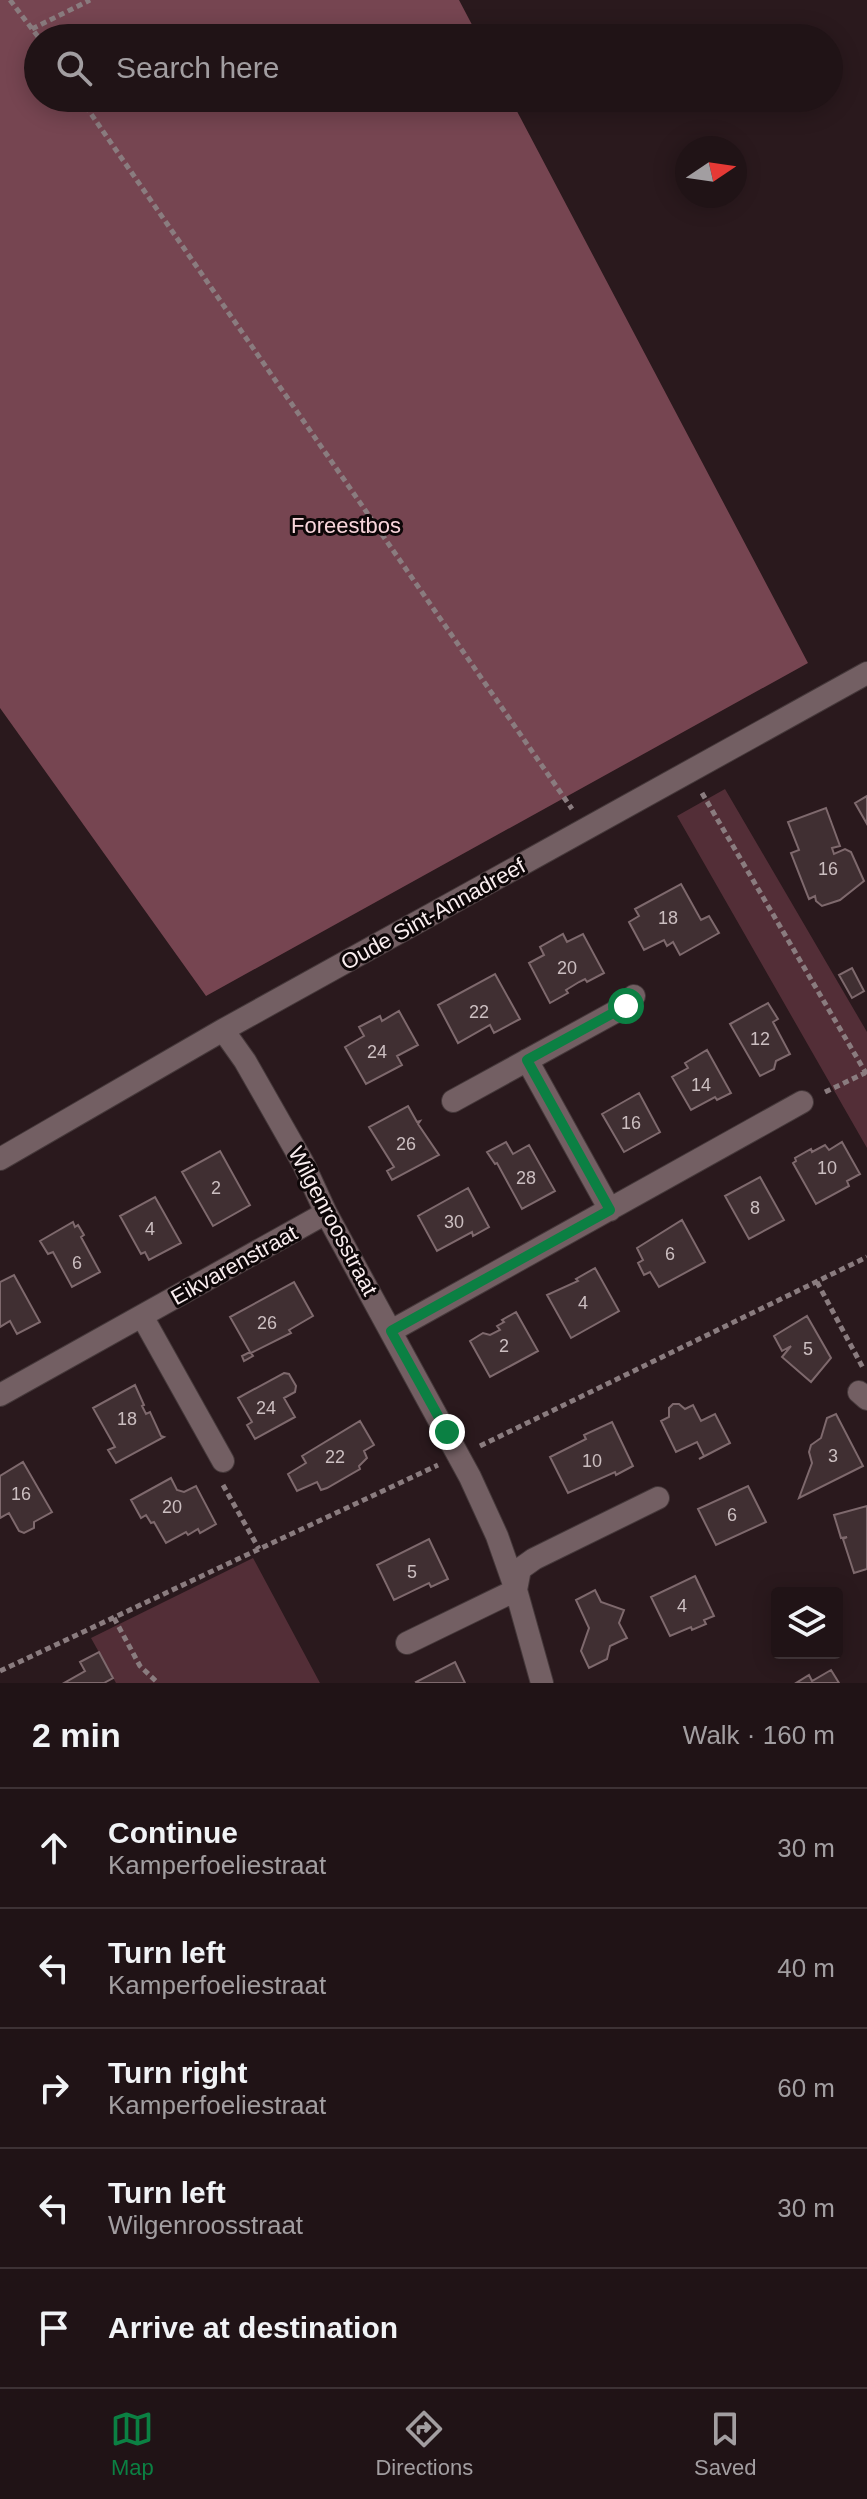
<!DOCTYPE html>
<html lang="en">
<head>
<meta charset="utf-8">
<style>
  :root { --surface:#201316; --page:#2d2023; --text:#f1f3f6; --muted:#a29ea1; --line:#3d3235; --accent:#0b8043 }
  body { margin:0; font-family:Arial,sans-serif; background:var(--page); color:var(--text) }
  .controls { position:absolute; right:24px; bottom:24px; display:grid; overflow:hidden; border-radius:8px; box-shadow:0 4px 20px #0003 }
  .controls button { width:72px; height:72px; display:grid; place-items:center; padding:0; border:0; border-bottom:2px solid var(--line); background:var(--surface); color:var(--text); font:40px sans-serif }
  .compass { position:absolute; left:675px; top:136px; width:72px; height:72px; border-radius:50%; background:var(--surface); box-shadow:0 4px 20px #0003; rotate:77deg }
  .stop { position:absolute; width:24px; height:24px; margin:-18px; border:6px solid #0b8043; border-radius:50%; background:#fff }
  .stop.end { background:#0b8043; border-color:#fff; box-shadow:0 2px 8px #0008 }
  .list { margin:0; padding:0; list-style:none }
  h2 { display:flex; justify-content:space-between; align-items:center; height:104px; margin:0; padding:0 32px; font-size:34px }
  h2 small { font-size:26px; font-weight:400; color:var(--muted) }
  .list li { display:grid; grid-template-columns:52px 1fr auto; gap:24px; align-items:center; box-sizing:border-box; height:120px; padding:0 32px; border-top:2px solid var(--line) }
  .list b { display:block; font-size:30px; white-space:nowrap }
  .list p { margin:0; font-size:26px; white-space:nowrap; color:var(--muted) }
  .list em { font-size:26px; font-style:normal; color:var(--muted) }
  .icon { flex:none; width:44px; height:44px; fill:none; stroke:currentColor; stroke-width:2; stroke-linecap:round; stroke-linejoin:round }
  .map { position:relative; flex:none; width:867px; height:1683px; overflow:hidden }
  .search { position:absolute; background:var(--surface); box-shadow:0 4px 20px #0003; left:24px; right:24px; top:24px; height:88px; display:flex; align-items:center; gap:20px; box-sizing:border-box; padding:0 28px; border-radius:44px; color:var(--muted); font-size:30px }
  .sheet { height:704px; background:var(--surface) }
  nav { display:flex; justify-content:space-around; align-items:center; box-sizing:border-box; height:112px; border-top:2px solid var(--line); background:var(--surface); font-size:22px; color:var(--muted) }
  nav a { display:grid; justify-items:center; gap:4px }
  nav .on { color:var(--accent) }
  .map>svg:first-child { display:block }
  .green { fill:#532e37 }
  .forest { fill:#764551 }
  .building { fill:#402f32; stroke:#7e696d; stroke-width:2 }
  .lines { fill:none; stroke-linecap:round; stroke-linejoin:round }
  .minor-casing { stroke:#45383a; stroke-width:24 }
  .path { stroke:#8a7c7f; stroke-width:5; stroke-dasharray:6 4; stroke-linecap:butt }
  .minor { stroke:#735f63; stroke-width:22 }
  .route { stroke:#0b8043; stroke-width:10 }
  .labels { text-anchor:middle; dominant-baseline:central; stroke-width:6; stroke-linejoin:round; paint-order:stroke }
  .number-label { font-size:18px; fill:#cbbec0 }
  .park-label { font-size:22px; fill:#f8d5db; stroke:#0e0708 }
  .street-label { font-size:22px; fill:#f9edef; stroke:#0e0708 }
</style>
</head>
<body>
<div class="map">
<svg width="867" height="1683" viewBox="0 0 867 1683">
  <rect width="100%" height="100%" fill="#2a191d"/>
  <path class="green" d="M725,789L867,1032V1148L677,816Z
    M253,1558L320,1683H116L91,1638Z"/>
  <path class="forest" d="M0,0H459L479,38H38V98H510L808,663L206,996L0,708Z"/>
  <path class="building" d="M867,796V824L855,803Z
    M826,808L840,846L832,848L834,854L845,849L851,852L864,881L840,900L822,906L816,901L815,896L809,899L791,853L799,850L788,822Z
    M681,884L701,920L709,916L719,933L680,955L673,942L667,946L664,940L644,950L629,922L639,916L635,909Z
    M563,934L567,942L583,934L604,973L587,982L585,979L579,982L566,990L568,993L550,1003L529,963L544,955L540,947Z
    M852,968L864,991L852,998L839,975Z
    M495,974L520,1019L494,1033L490,1025L458,1043L438,1005Z
    M768,1003L778,1019L773,1022L790,1054L776,1061L774,1069L760,1076L730,1024Z
    M399,1011L418,1045L397,1056L402,1065L366,1084L345,1047L364,1036L359,1027L380,1016L382,1021Z
    M707,1050L731,1093L717,1100L715,1097L691,1110L672,1077L688,1068L685,1063Z
    M639,1093L660,1132L624,1152L602,1114Z
    M408,1106L417,1122L420,1121L418,1124L439,1155L392,1180L387,1171L394,1167L369,1127Z
    M506,1142L513,1154L529,1145L555,1191L522,1209L497,1163L495,1164L487,1152Z
    M842,1142L860,1174L847,1181L849,1186L816,1204L793,1163L796,1161L795,1158L811,1149L812,1152L825,1145L829,1150Z
    M220,1151L250,1205L213,1226L182,1172Z
    M760,1177L784,1220L749,1239L725,1196Z
    M468,1188L489,1227L473,1236L472,1232L437,1251L418,1216Z
    M155,1197L181,1243L149,1260L145,1252L141,1254L120,1216Z
    M682,1220L705,1262L659,1287L650,1272L644,1275L638,1263L643,1260L637,1248Z
    M73,1222L75,1227L78,1225L84,1235L81,1237L100,1272L72,1287L53,1252L48,1254L40,1241Z
    M595,1268L619,1311L571,1338L547,1295L578,1281L576,1279Z
    M14,1275L40,1322L17,1334L10,1321L0,1327V1282Z
    M294,1282L313,1316L289,1330L291,1333L251,1353L253,1356L244,1361L242,1356L250,1352L230,1317Z
    M516,1312L538,1351L490,1377L470,1341L483,1333L490,1335L500,1330L497,1326L504,1322L502,1320Z
    M807,1316L831,1358L811,1382L782,1357L791,1346L782,1351L774,1336Z
    M284,1373L289,1374L296,1386L295,1392L284,1398L295,1417L255,1439L247,1425L252,1422L238,1398Z
    M135,1385L144,1405L142,1406L146,1414L150,1412L161,1436L164,1437L116,1463L108,1450L115,1447L93,1408Z
    M673,1404H679L685,1409L693,1405L701,1421L715,1414L730,1443L699,1459L704,1456L697,1442L676,1452L661,1421L669,1417V1408Z
    M836,1414L863,1466L799,1498L812,1463L809,1452L811,1445L821,1438L827,1418Z
    M360,1421L374,1445L364,1451L367,1458L359,1466L360,1469L327,1488L321,1490L317,1482L297,1491L288,1474L306,1463L302,1456Z
    M612,1422L633,1466L616,1475L615,1472L568,1493L550,1457L586,1439L584,1435Z
    M23,1462L52,1512L34,1522V1528L24,1533L19,1531L9,1513L0,1518V1476Z
    M171,1478L177,1490L184,1492L196,1486L216,1524L200,1533L198,1529L188,1535L186,1532L166,1543L154,1522L151,1523L146,1515L141,1518L131,1500Z
    M748,1486L766,1522L716,1545L698,1509Z
    M867,1506V1569L854,1573L843,1539L847,1537L841,1538L834,1515Z
    M429,1539L448,1579L431,1587L429,1583L394,1600L377,1565Z
    M695,1576L714,1616L704,1620L706,1624L692,1630L691,1627L670,1636L651,1597Z
    M595,1590L601,1602L624,1610L619,1623L627,1638L610,1646L607,1659L589,1668L581,1651L589,1628L576,1600Z
    M99,1652L113,1678L104,1683H64L85,1671L80,1662Z
    M455,1662L465,1683H417L416,1682Z
    M831,1670L839,1683H796L809,1675L812,1681Z"/>
  <g class="lines">
    <defs>
      <path id="minor" d="M223,1030L245,1061L303,1163L326,1213L470,1477L497,1536L516,1590L542,1683
        M527,1060L610,1210
        M453,1101L626,1006L634,996
        M0,1159L223,1030L867,673
        M142,1316L223,1461
        M391,1331L802,1102
        M859,1392L867,1399
        M0,1395L326,1213
        M407,1643L516,1590L520,1569L534,1559L658,1498"/>
    </defs>
    <use href="#minor" class="minor-casing"/>
    <path class="path" d="M10,0L39,38
      M32,29L90,0
      M80,98L572,809
      M702,793L867,1075
      M825,1092L865,1073
      M817,1282L863,1368
      M480,1446L867,1257
      M223,1485L259,1549
      M114,1618L140,1666L158,1683
      M0,1671L438,1465"/>
    <use href="#minor" class="minor"/>
  </g>
  <g class="lines">
    <path class="route" d="M447,1432L391,1331L610,1210L527,1060L626,1006"/>
  </g>
  <g class="labels">
    <g class="number-label">
      <text x="828" y="869">16</text>
      <text x="668" y="918">18</text>
      <text x="567" y="968">20</text>
      <text x="479" y="1012">22</text>
      <text x="760" y="1039">12</text>
      <text x="377" y="1052">24</text>
      <text x="701" y="1085">14</text>
      <text x="631" y="1123">16</text>
      <text x="406" y="1144">26</text>
      <text x="827" y="1168">10</text>
      <text x="526" y="1178">28</text>
      <text x="216" y="1188">2</text>
      <text x="755" y="1208">8</text>
      <text x="454" y="1222">30</text>
      <text x="150" y="1229">4</text>
      <text x="670" y="1254">6</text>
      <text x="77" y="1263">6</text>
      <text x="583" y="1303">4</text>
      <text x="267" y="1323">26</text>
      <text x="504" y="1346">2</text>
      <text x="808" y="1349">5</text>
      <text x="266" y="1408">24</text>
      <text x="127" y="1419">18</text>
      <text x="833" y="1456">3</text>
      <text x="335" y="1457">22</text>
      <text x="592" y="1461">10</text>
      <text x="21" y="1494">16</text>
      <text x="172" y="1507">20</text>
      <text x="732" y="1515">6</text>
      <text x="412" y="1572">5</text>
      <text x="682" y="1606">4</text>
    </g>
    <g class="park-label">
      <text x="346" y="525">Foreestbos</text>
    </g>
    <g class="street-label">
      <text transform="translate(433 914) rotate(-29)">Oude Sint-Annadreef</text>
      <text transform="translate(333 1221) rotate(62)">Wilgenroosstraat</text>
      <text transform="translate(234 1265) rotate(-29)">Eikvarenstraat</text>
    </g>
  </g>
</svg>
<div class="controls">
<button><svg class="icon" aria-label="layers" viewBox="0 0 24 24"><path d="M12 4l9 5-9 5-9-5zM3 14l9 5 9-5"/></svg></button>
</div>
<svg class="compass" viewBox="-18 -18 36 36"><path d="M0-13l5 13h-10z" fill="#e53935"/><path d="M0 13l5-13h-10z" fill="#a29ea1"/></svg>
<div class="stop" style="left:626px;top:1006px"></div>
<div class="stop end" style="left:447px;top:1432px"></div>
<div class="search"><svg class="icon" aria-label="search" viewBox="0 0 24 24"><circle cx="10" cy="10" r="6"/><path d="M15 15l6 6"/></svg>Search here</div>
</div>
<section class="sheet">
<h2>2 min<small>Walk · 160 m</small></h2>
<ul class="list">
<li><svg class="icon" aria-label="ahead" viewBox="0 0 24 24"><path d="M12 20V5M6 11l6-6 6 6"/></svg><div><b>Continue</b><p>Kamperfoeliestraat</p></div><em>30 m</em></li>
<li><svg class="icon" aria-label="left" viewBox="0 0 24 24"><path d="M17 20v-9H6M10 6l-5 5 5 5"/></svg><div><b>Turn left</b><p>Kamperfoeliestraat</p></div><em>40 m</em></li>
<li><svg class="icon" aria-label="right" viewBox="0 0 24 24"><path d="M7 20v-9h11M14 6l5 5-5 5"/></svg><div><b>Turn right</b><p>Kamperfoeliestraat</p></div><em>60 m</em></li>
<li><svg class="icon" aria-label="left" viewBox="0 0 24 24"><path d="M17 20v-9H6M10 6l-5 5 5 5"/></svg><div><b>Turn left</b><p>Wilgenroosstraat</p></div><em>30 m</em></li>
<li><svg class="icon" aria-label="arrive" viewBox="0 0 24 24"><path d="M6 21V4h12l-3 4 3 4H6"/></svg><div><b>Arrive at destination</b></div></li>
</ul>
</section>
<nav>
<a class="on"><svg class="icon" aria-label="map" viewBox="0 0 24 24"><path d="M3 6l6-2 6 2 6-2v14l-6 2-6-2-6 2zM9 4v14M15 6v14"/></svg>Map</a>
<a><svg class="icon" aria-label="directions" viewBox="0 0 24 24"><path d="M12 3l9 9-9 9-9-9zM9 14v-3h6M13 9l2 2-2 2"/></svg>Directions</a>
<a><svg class="icon" aria-label="saved" viewBox="0 0 24 24"><path d="M7 4h10v16l-5-4-5 4z"/></svg>Saved</a>
</nav>
</body>
</html>
